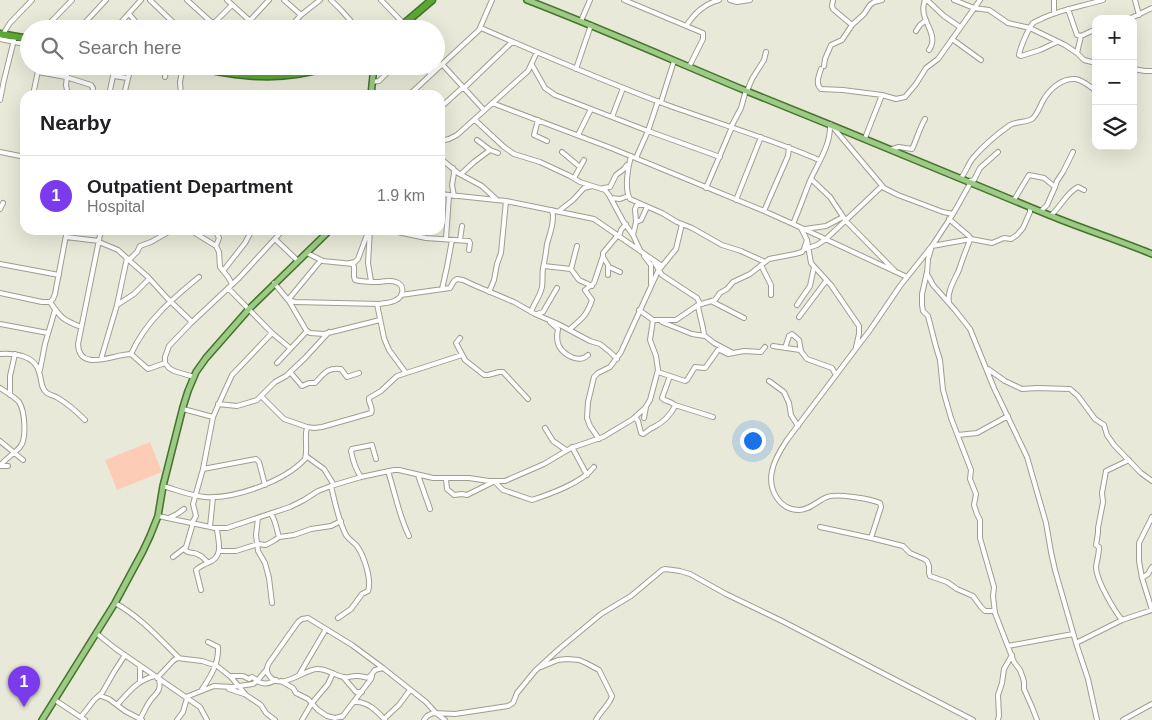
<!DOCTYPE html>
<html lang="en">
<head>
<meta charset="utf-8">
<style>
  :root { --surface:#fff; --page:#f6f6f6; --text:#202124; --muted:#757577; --line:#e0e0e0; --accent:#7c3aed }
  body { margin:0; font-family:Helvetica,sans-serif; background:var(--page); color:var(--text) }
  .controls { position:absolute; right:15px; top:15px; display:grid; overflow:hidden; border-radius:10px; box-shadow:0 5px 20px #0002 }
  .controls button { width:45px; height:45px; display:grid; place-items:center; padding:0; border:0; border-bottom:1px solid var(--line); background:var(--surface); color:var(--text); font:25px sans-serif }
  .you { position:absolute; left:752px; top:440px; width:18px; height:18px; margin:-12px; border:4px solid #fff; border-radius:50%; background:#1a73e8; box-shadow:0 0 0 8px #1a73e833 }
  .badge { display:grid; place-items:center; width:32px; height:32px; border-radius:50%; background:var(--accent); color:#fff; font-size:16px; font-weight:700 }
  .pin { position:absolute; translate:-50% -41px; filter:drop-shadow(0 1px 2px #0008) }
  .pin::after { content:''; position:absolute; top:26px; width:18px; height:15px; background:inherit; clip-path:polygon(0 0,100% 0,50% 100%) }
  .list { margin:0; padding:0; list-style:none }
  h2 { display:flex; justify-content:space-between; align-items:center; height:65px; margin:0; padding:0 20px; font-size:21px }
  h2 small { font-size:16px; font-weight:400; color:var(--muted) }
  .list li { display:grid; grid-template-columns:32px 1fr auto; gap:15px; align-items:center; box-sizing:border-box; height:80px; padding:0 20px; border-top:1px solid var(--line) }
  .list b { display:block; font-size:19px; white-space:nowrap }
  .list p { margin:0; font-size:16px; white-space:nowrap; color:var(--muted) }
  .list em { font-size:16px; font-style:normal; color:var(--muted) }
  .icon { flex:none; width:28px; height:28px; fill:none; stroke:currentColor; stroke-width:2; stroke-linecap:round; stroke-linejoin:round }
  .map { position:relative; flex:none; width:1152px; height:720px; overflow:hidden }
  .search { position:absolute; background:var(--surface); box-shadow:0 5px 20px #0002; left:20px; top:20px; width:425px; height:55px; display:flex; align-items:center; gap:12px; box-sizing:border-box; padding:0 18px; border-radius:28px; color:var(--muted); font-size:19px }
  .panel { position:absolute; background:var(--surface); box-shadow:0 5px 20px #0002; left:20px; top:90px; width:425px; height:145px; border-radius:15px }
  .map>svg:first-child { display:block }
  .green { fill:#fdccb7 }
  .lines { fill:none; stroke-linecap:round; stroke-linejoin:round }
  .minor-casing { stroke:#9e9e8f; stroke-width:6 }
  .major-casing { stroke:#447429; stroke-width:8 }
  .highway-casing { stroke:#447429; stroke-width:9 }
  .minor { stroke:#fff; stroke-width:4 }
  .major { stroke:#9eca87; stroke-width:5 }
  .highway { stroke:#5da737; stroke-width:6 }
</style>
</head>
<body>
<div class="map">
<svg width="1152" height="720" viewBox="0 0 1152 720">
  <rect width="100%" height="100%" fill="#e9e9d9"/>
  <path class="green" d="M150,442L162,472L117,490L105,460Z"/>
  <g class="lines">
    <defs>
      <path id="minor" d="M150,0L180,29
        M187,0L210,21L214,23
        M227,0L250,21
        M284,0L301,15
        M331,0L341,10L358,29
        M381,0L404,24
        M624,0L703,33V39L689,67
        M730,0L737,2L750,0
        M833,0L832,6L833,9L852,25
        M925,0C918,18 935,29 932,43C932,44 930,49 929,50
        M927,0L944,16L960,27
        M954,0L974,8L989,10L1008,23L1030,28L1065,45L1077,53L1084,60L1096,63
        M1054,0V13
        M1135,0L1139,15
        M1068,9L1077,35L1081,36L1077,53
        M129,14L142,29
        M1129,19L1152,8
        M581,21L590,0
        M686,26C695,13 704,4 719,0
        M481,28C543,55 606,82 670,106C720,124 771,139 819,160
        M44,29L72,0
        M79,29L106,0
        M115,29L141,0
        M208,29L232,5
        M242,29L269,0
        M288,29L301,15L320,0
        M916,31L920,25L926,20
        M3,34L10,23L32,0
        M1081,36L1096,29
        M0,39L29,45
        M952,39L981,60
        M1057,42L1040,50L1021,56L1019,55C1020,48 1028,29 1033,23C1035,21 1040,20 1043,18C1062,9 1083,6 1103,0
        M442,64L484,110
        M532,65L545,88L555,95L648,131L720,157
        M68,66L66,85L68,95
        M152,66L166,68
        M428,66L430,75
        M824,66L825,59L831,45L842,40L852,25L864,14L870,5L874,2L882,0
        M576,69L591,25
        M821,69C819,75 815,84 821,89L843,90L882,95L896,99L905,97L916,84L926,68L938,59L980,0
        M1133,69L1145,71H1152
        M38,72L66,77L91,85L93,88L92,95
        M242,75L251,66
        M165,77L167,66
        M372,82L379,81L394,66
        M463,89L512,42
        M747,91L752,79L764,60L766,52
        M33,95L39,66
        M109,95L113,76L128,78
        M124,95L131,66
        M181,95L180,82L183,66
        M409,95L479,30L492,0
        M0,100L4,80L15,36
        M661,102L674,61
        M492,103L611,148L764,211L793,224L907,277
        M440,108L462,88
        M612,117L623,88
        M475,120L504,147L514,154L540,162L570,176L580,182L605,190L609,195L623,221L633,235
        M538,120L534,135L547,141
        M832,126L884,188L898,195L943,212L953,214
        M731,127L741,108L746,90
        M578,135L591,109
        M865,138L882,95
        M477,140L490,150
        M440,141L449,139L457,135L528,71L537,52
        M892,149L899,147L912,149C917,139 919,129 925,119
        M0,152L25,157
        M562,152L580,167
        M631,156C628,167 624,189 630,199L662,213L677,222L692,228L722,245L741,251L765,262
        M440,158L458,173L482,186L497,200
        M636,158L648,131L658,101
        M453,168L454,173L452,185L454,196
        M461,174L474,162L490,150L498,153
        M574,178L584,160
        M961,178C966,172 968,164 973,158C984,145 996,135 1010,125C1017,121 1025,123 1032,119C1038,114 1040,105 1044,99C1050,89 1062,78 1075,79C1083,80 1089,86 1095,90
        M811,179L830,197L846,221L894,270
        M969,181L974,180L980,168L998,152
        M971,182L953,214L932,246L928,259L927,274L933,285L955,310L970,329L994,388L1027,457L1046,523L1051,552L1055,570L1076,643L1088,679L1097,720
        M603,188L610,187L616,175L624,169L627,165
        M706,188L732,127
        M440,194L506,201L594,219L662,266
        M611,198L620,199L628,196
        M736,200L761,137
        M1014,200L1029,175L1044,178L1055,187
        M0,209L3,203
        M559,211L573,200L584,188L592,186
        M764,211L788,156L789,147
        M1041,211L1047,205L1055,187L1057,181L1063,172L1073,152
        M1051,215C1061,207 1066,193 1078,187L1084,190
        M949,219L969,236L971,239
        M636,222L641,220L647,207
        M793,224C799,210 804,196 809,183C817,164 831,146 830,124
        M801,228L807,240L811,263L831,285L859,326V334L856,347
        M805,229L826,226L843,217
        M101,230L78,344C79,373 114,354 131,354L148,369L165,363
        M190,230L216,246L219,252L220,267L228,277L232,284
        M213,230L217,234L219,238L216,246
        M370,230L368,263L371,281
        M388,230L426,238L469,241L470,243L469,250
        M619,236L621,230L626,224
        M66,237L99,241
        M275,239L298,261
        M446,239L449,195
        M460,240L462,226
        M99,242L118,250L131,262L148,277L167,298L192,322
        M932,246L971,239L992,243L1004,238L1011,239L1017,235L1023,228L1030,212V207
        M805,249L817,245L826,239L882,186
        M640,250L633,235L636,222L635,209L637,205H642
        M644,256L651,265V284
        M129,260L137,252L140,246L151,242L172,230
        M654,262L662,275L697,298L700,304
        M350,263L355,262L358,259L368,232
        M0,264L59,275
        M761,265L771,285V295
        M544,266L571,269L577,246
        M609,267L620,272
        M571,269L579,280L592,286
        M223,271L245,243L252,230
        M927,272L922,294V305L923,311L928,316L936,347L940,360L943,390L951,418L971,470L970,479L976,494L974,505L977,514L980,520V538L994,587L993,596L995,613L1014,662L1020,670L1023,678L1024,682V689L1032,707L1037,720
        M608,275V265L603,257V253L618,235
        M274,283L288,300L295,302L380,304C385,303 391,303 396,300C404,296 405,285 396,282C391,280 385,281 379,282C371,282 363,282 355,280C352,275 356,269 353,264L323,261L307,253
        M228,288L272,333L290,348
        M442,289L447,267L452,240
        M489,292L494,280L497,264L501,253L506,201
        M0,293L42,302H50L53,299L55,294L67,230
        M401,295L450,288L454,281L457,279L463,280L476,286L514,302L535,314L558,324L590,341L600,344L610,352L617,359
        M288,300L321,260
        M289,301L306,330L310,333L324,334L380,320
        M711,301L744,318
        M50,302C61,318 63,320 81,327
        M949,303C947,291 954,281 959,270C962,260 966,250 970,240
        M377,304L384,338L389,350L406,373
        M117,305L134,294L149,279
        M698,305C699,315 703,324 704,335L714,343L733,353L744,351L761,352L765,347
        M797,305L810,286L814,267
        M639,310L653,320H676L698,305L715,300L720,293L727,289L733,282L750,274L769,259L795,254L802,252L804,249L807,240
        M531,312C534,303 540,297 542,287C543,281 542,274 543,268C545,260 546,252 547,244C550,233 555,221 552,210
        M537,314L543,312L557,288
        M799,317L826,281
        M550,322L558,329C557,335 556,340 559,346C564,355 579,364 588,355
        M662,322L692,334L705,336
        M0,324L48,333
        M569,330C582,318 586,317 592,300L585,290L594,283L603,256
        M460,338L456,343L465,360L484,375H488L499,372H503L528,399
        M773,346L800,350L807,359L832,368L836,375
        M785,348L789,336L792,334L799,340L801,351
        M0,354C14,353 35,355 39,372C42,379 40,388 47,393C50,395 55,396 58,398C68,404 77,412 85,420
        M131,354C146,321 171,300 199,277
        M101,359L117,305L127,258
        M277,363L307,331
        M988,369L1005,381L1022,389L1037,388L1070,389L1078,396L1095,419L1104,425L1107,435L1114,445L1141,473L1152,481
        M40,370L45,344L55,310
        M290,372L302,386L309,383H315C324,374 327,367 341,369L347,377L359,373
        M658,372L685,381L687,380L695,367L705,368L706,367L718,350H720L728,354L734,353
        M194,377L174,371L169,368L165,363V357L169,346L191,323L239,278L283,230
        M769,381L784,392L789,403L791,415L798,426
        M0,388C6,392 14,396 19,402C25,411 27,439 20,447C14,454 6,458 0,466
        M10,395V376L15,354
        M261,396L284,419L307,427L314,428L322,427L371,413C374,408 368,403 369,398L381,391L397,376L462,355
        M218,404L237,406L257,400L275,382L286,376L305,358L329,332
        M675,405L713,417
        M183,409L213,417
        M635,417L638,421L641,433L643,434C647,432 650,428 654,427C664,422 670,416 675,406C673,401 665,402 662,398L670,376
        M644,418L646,407
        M545,428L553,441L566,450
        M958,435L977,433L1008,416
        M599,439L590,426L587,418L588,402L594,377L598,373L610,367L621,352L658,271L676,249L682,224
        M0,441L23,460
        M572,447L587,475
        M306,456L324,469L334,485
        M0,466H8
        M203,469L256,459L259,462L265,485
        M388,471C395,493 399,516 409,536
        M418,475L430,509
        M361,477C355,469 353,461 351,451L352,449L372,445L376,459
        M446,479L447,489L454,495L462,494L467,495L493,482
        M495,482L503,490L532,500C550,494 582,483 594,467
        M163,486C177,490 191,496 205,497C235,499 285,481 305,459C308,449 304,438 307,427
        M331,486C335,502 338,520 346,535C349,540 354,542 357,546C364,556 372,580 368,591L362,594L351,609L338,618
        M158,516L215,528H227L290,507L304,500L318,491L331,486L361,477L394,470H399L433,478H469L489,481H505L544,464L571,448L603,437L633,419L645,408L650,400L658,370L656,356L650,340L653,320
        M169,518L177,514L184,509
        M258,518L256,535L258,551L265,563L269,578L272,603
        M192,523L196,516L193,504L203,469L213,417L216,410L232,375L272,333
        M210,527L213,497
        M820,527L871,538L903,546L910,553L924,559L927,561L929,566V573L930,576L947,582L957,589L973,596L981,607L985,611H995
        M279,537L294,535L311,529L331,526L341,521
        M871,538L881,507L880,503C871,499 836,493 827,497C817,501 810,510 799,510C779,510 768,489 772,471C774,460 781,449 787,440L870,330L900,286L931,247
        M184,549C189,555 193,551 199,555C203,556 204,560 208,562
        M219,551H236L258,544L266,545L275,540L279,537C276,528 276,521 271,514
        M173,557L186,547L193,523
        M1142,578L1148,574L1152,567
        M201,590L196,570C200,566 205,564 210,562C224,555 218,541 217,529
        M115,603C139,616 159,638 179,658
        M1152,610L1142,578L1139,561V543L1152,517
        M1122,620C1114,610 1096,580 1096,567C1097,560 1099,554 1099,547L1096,545L1098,533V528L1103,502L1102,493L1106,471L1129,460
        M96,633L116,649L200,707L207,720
        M1076,643L1122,620L1152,610
        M1008,646L1073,634
        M541,667L558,660L567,659L579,660L586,663L599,670L612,696C610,704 600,712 596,720
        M383,668L375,670C366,683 368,675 355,676C351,676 348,678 344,677C335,676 328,669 318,669C304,668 280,694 268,674C266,669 267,667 269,663L298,622L302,619L308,618L352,645L383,668L426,702L436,713L445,720
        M299,675L326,629
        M230,676H243L249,679L252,677L257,680
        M157,678L173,661L177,658L202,661L217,666L231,677L246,695L261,705L266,713L275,720
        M344,678L356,692H362
        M140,681V666
        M257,681C264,685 268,684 276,680
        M281,681L293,688L296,693L308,699L318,710L327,716L335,718L343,716
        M229,689L244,694
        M201,691C210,677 219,664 218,647L208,642
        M101,696L109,699L125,711L142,720
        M186,697L214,686L232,687L253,684L257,681L267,669
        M55,700L85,720
        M355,702C367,701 377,711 385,720
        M117,705C129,692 137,680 155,676
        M81,717L94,700L102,693L114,672L125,655
        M342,717L371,679L372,676
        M140,719C143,714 145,709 148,704C154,693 162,694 159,679
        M384,719L399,705L410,690
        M177,720L183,712L187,698
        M302,720L312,703L328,684L333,673
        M424,720L427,716L433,713L455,714L508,706L513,703L517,693L535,671L559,649L601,614L631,596L662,570L665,569L680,571L690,574L726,594L784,622L973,720
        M998,720L999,716L998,695L1002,683L1004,669L1012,655
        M1123,720L1152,704"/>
      <path id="major" d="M527,0C600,28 672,60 744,90C846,131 948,173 1049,215C1083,229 1118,240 1152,254
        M371,95L374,66
        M42,720L115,603L143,551L150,536L158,516L163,486L183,407L188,391L196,372L206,358L249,309L330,230"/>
      <path id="highway" d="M398,29L432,0
        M0,34L29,39
        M192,66C242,77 281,82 331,66"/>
    </defs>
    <use href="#minor" class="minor-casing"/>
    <use href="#major" class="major-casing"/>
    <use href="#highway" class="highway-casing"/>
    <use href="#minor" class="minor"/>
    <use href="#major" class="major"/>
    <use href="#highway" class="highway"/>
  </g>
</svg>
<div class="controls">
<button>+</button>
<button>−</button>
<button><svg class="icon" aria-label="layers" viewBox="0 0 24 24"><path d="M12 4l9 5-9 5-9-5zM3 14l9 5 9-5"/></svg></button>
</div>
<div class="you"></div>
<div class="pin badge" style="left:24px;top:707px">1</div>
<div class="search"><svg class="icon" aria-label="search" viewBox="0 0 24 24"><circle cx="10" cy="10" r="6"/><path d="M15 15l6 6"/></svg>Search here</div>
<section class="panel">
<h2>Nearby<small></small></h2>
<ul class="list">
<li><span class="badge">1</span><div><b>Outpatient Department</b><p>Hospital</p></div><em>1.9 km</em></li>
</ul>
</section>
</div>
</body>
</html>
